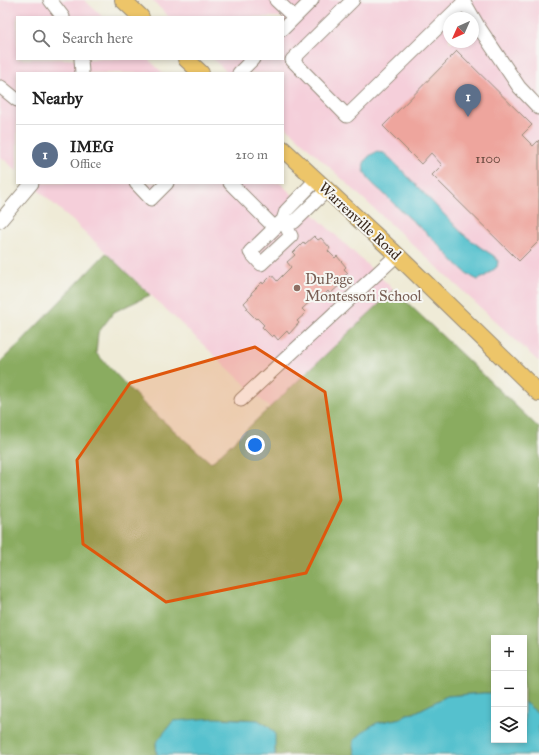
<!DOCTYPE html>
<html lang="en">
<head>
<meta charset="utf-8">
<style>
  :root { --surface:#fff; --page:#f2f2f2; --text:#222; --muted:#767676; --line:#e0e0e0; --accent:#b45309 }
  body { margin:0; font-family:"IM FELL Great Primer",serif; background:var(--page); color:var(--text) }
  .controls { position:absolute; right:12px; bottom:12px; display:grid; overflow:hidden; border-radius:0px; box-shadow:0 2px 6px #0003 }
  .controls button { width:36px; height:36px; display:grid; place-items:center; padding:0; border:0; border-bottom:1px solid var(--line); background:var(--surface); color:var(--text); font:20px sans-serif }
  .compass { position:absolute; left:443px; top:12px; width:36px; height:36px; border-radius:50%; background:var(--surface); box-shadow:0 2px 6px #0003; rotate:225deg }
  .you { position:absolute; left:255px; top:445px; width:14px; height:14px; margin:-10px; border:3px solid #fff; border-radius:50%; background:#1a73e8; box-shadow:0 0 0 6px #1a73e833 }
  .badge { display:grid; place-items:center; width:26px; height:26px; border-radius:50%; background:var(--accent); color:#fff; font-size:13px; font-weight:700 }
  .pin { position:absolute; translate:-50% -33px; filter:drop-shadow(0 1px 2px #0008) }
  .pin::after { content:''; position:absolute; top:21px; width:14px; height:12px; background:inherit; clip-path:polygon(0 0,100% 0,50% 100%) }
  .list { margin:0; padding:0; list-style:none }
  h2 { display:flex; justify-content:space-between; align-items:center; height:52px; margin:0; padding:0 16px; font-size:17px }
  h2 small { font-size:13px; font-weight:400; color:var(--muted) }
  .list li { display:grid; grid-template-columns:26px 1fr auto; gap:12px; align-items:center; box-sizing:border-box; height:60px; padding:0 16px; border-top:1px solid var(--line) }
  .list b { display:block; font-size:15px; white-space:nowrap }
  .list p { margin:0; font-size:13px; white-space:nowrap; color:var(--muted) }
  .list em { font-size:13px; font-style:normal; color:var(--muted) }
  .icon { flex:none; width:22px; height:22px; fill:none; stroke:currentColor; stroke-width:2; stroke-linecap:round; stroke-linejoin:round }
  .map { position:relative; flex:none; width:539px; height:755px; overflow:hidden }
  .search { position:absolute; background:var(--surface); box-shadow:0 2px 6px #0003; left:16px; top:16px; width:268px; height:44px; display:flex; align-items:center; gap:10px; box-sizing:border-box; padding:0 14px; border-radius:0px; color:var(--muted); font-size:15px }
  .panel { position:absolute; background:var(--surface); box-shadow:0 2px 6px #0003; left:16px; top:72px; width:268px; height:112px; border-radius:0px }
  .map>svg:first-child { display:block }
  .built { fill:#f5cfda; fill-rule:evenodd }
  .forest { fill:#8aac60; stroke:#626b3f }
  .water { fill:#55c1ce; stroke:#487676 }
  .building { fill:#eea59d }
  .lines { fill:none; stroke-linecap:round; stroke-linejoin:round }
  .minor-casing { stroke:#958a7a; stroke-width:15 }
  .major-casing { stroke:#958a7a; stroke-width:18 }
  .minor { stroke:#fff; stroke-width:13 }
  .major { stroke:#edc569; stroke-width:16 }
  .marked { fill:#df570d; fill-opacity:0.2; stroke:#df570d; stroke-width:3; stroke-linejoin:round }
  .education-dot { fill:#8d6e63; stroke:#f6f6f2; stroke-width:1.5 }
  .labels { text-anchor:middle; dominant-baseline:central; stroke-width:4; stroke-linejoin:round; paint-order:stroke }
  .number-label { font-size:13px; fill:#68493e }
  .street-label { font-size:15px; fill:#3b2a1e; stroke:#f6f6f2 }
  .education-label { font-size:15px; fill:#785e54; stroke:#f6f6f2; text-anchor:start }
</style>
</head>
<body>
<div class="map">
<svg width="539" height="755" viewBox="0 0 539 755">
  <rect width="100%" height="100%" fill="#f6f6f2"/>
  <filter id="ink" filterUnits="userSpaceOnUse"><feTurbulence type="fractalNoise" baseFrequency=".025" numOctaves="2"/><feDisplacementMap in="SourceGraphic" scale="8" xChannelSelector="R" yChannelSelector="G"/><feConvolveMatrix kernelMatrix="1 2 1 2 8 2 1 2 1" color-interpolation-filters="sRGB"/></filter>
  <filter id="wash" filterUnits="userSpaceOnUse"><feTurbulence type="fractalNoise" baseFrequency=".012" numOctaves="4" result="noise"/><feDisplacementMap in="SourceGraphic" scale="16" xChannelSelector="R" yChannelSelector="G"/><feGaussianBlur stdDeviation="0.9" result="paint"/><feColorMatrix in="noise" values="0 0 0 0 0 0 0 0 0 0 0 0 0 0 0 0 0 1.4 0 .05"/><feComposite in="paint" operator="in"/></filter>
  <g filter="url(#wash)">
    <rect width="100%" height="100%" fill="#efebd7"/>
    <path class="built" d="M0,0H84L103,17H17V59H148L163,73H17V171L0,156Z
      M152,0H539V362L283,124V73H228L213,59H283V17H169ZM449,18H473V42H449Z
      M30,183H280L394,290L270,408L74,222Z"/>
    <path class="forest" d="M106,253L150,295L114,312L98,333L96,353L145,405L211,463L394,290L539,428V718L538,713L524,702V638H494V693H483L447,696L414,713L407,714L401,718L377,723L354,746L356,755H275L276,752L268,726L258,720L225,718L156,743L157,755H0V362L20,343Z"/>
    <path class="water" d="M377,152L384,153L393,161L463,234L480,247L494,256L498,261L497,267L484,277L478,280C463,274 447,253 435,241C417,224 398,209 381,191C375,186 368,180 365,173C360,163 368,155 377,152Z
      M483,693H494V740H524V702L538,713L539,718V755H356L354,746V740L369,727L377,723L401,718L407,714L414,713L447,696Z
      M215,718L258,720L268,726L275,733V755H157L156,743L173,721Z"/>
    <g id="blocks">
      <path class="building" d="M457,51L532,125L522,135L533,146L539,140V241L519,261L432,175L442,165L431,153L421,164L383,126Z
        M314,236L318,240L321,238L330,248L328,251L335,258L337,256L346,267L344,269L348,273L339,281L342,283L330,294L328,291L320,299L316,296L302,309L306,313L297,321L299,323L289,334L287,331L278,340L274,335L272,337L262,327L264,325L257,318L256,319L246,309L248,308L244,303L252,295L251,293L262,282L263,284L272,275L277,281L291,267L287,262L295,255L293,253L304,242L305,244Z"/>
    </g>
  </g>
  <g filter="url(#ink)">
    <use href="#blocks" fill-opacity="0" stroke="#958a7a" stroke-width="1"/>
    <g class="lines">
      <defs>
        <path id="minor" d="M50,0L63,17
          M276,0L294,17
          M353,0L292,60L347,116L464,2
          M463,0L478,26L519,87L539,108
          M283,29L312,0
          M81,59L82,73
          M239,73L253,59
          M1,87L17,100
          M136,183L151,199L167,183
          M230,183L275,228
          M283,220L291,236L261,264L250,252L283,220L286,211L316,180
          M283,220L294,222L327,190
          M0,221L32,183
          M241,400L397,255"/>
        <path id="major" d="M123,0L141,17
          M186,59L201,73
          M283,149L397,255L539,393"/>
      </defs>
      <use href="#minor" class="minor-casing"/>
      <use href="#major" class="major-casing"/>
      <use href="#minor" class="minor"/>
      <use href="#major" class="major"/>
    </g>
  </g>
  <path class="marked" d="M255,347L325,392L341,500L306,573L166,602L83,544L77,460L130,383Z"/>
  <circle class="education-dot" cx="297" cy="288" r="4"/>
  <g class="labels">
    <g class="number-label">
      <text x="488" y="159">1100</text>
    </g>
    <g class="street-label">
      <text transform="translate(360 221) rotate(43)">Warrenville Road</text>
    </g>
    <g class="education-label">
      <text x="305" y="279">DuPage<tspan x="305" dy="17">Montessori School</tspan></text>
    </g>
  </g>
</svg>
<div class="controls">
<button>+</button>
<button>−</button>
<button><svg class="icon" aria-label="layers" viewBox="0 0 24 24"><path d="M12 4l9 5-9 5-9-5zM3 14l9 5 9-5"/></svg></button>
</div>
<svg class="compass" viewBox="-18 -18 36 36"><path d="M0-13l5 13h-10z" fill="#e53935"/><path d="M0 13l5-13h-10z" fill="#767676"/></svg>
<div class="you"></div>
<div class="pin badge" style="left:468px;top:117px;background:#5c6f8a">1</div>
<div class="search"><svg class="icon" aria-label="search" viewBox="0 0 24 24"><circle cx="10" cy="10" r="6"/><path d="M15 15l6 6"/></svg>Search here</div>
<section class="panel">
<h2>Nearby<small></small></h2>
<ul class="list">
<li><span class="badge" style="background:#5c6f8a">1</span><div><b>IMEG</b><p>Office</p></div><em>210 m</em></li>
</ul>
</section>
</div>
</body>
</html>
